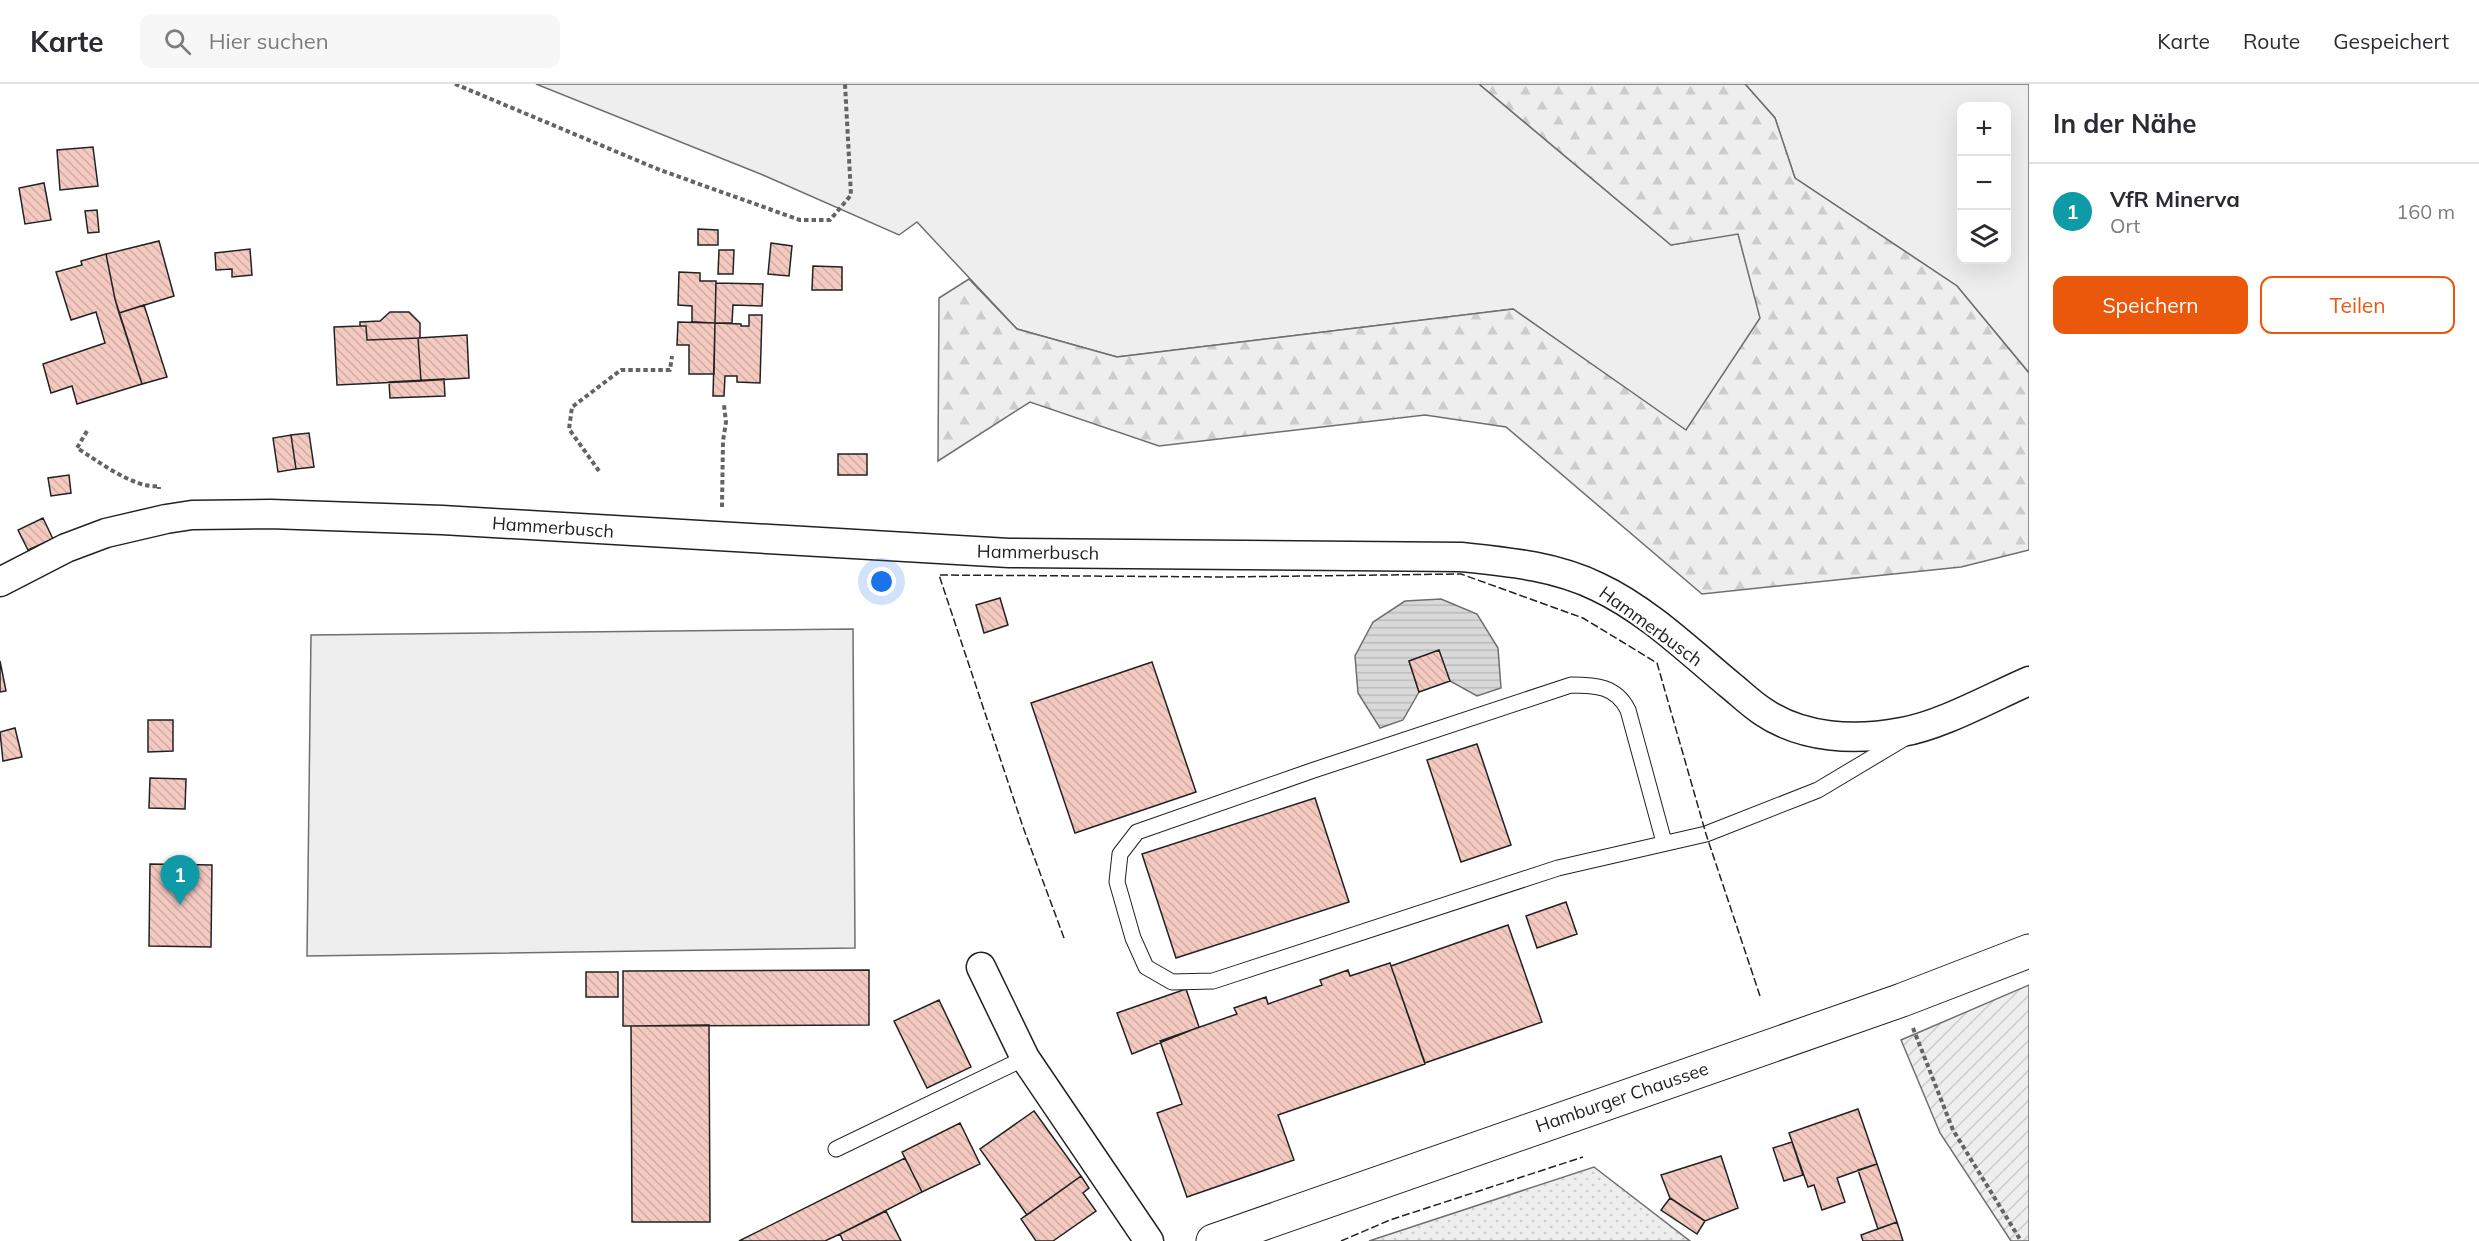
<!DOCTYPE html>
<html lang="de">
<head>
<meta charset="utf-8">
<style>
  :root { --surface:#fff; --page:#f7f7f7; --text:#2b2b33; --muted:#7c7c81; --line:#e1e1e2; --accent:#ea580c }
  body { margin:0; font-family:Mulish,sans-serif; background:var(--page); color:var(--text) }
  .controls { position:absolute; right:18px; top:18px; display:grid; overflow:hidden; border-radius:12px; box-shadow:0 6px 24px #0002 }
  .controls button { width:54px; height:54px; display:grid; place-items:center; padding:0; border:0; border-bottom:2px solid var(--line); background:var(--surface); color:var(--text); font:30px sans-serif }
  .you { position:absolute; left:882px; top:498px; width:21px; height:21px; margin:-15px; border:4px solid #fff; border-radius:50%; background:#1a73e8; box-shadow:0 0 0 9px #1a73e833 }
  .badge { display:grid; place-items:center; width:39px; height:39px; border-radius:50%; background:var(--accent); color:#fff; font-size:20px; font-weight:700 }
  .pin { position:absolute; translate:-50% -50px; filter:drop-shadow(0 2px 3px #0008) }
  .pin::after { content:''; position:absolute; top:32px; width:21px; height:18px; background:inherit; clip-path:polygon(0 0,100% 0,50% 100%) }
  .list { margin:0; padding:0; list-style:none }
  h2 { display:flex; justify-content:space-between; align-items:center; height:78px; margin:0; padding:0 24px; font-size:26px }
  h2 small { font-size:20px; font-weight:400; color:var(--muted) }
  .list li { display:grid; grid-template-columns:39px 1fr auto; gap:18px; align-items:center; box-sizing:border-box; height:96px; padding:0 24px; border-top:2px solid var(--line) }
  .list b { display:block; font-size:22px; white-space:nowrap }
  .list p { margin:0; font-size:20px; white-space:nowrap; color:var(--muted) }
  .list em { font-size:20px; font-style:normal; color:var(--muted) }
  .actions { display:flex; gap:12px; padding:18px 24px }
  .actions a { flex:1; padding:14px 0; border:2px solid var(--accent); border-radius:12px; text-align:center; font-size:21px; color:var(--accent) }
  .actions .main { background:var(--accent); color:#fff }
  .icon { flex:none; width:33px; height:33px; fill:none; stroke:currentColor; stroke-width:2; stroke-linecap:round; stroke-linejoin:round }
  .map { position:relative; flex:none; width:2029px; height:1157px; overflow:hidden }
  header { display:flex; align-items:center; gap:36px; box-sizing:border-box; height:84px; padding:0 30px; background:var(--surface); border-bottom:2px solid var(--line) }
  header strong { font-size:28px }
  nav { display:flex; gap:33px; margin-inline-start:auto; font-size:21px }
  .search { width:420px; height:54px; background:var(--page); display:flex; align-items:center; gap:15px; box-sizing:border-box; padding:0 21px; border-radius:12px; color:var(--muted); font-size:22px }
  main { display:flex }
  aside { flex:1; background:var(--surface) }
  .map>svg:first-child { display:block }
  .grass { fill:#eee; stroke:#6f6f6f; stroke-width:1.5; fill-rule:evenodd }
  .forest { fill:url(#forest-firs); stroke:#6f6f6f; stroke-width:1.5 }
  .park { fill:url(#park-dots); stroke:#6f6f6f; stroke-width:1.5 }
  .garden { fill:url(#garden-furrows); stroke:#6f6f6f; stroke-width:1.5 }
  .water { fill:url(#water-rules); stroke:#6f6f6f; stroke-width:1.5 }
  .building { fill:url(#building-back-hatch); stroke:#222; stroke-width:1.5 }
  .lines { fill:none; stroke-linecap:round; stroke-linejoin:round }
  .service-casing { stroke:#222; stroke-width:17 }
  .minor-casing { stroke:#222; stroke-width:31 }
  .secondary-casing { stroke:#222; stroke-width:35 }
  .path { stroke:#646464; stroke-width:4; stroke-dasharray:4.5 3; stroke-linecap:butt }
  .service { stroke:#fff; stroke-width:15 }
  .minor { stroke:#fff; stroke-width:28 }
  .secondary { stroke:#fff; stroke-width:33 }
  .fence { stroke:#222; stroke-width:1.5; stroke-dasharray:8 3; stroke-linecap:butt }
  .labels { text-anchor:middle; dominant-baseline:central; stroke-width:4.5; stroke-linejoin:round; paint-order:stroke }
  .street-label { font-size:18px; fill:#222; stroke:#fff }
</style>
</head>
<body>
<header>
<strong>Karte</strong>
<div class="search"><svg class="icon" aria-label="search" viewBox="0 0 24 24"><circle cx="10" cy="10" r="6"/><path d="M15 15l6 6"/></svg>Hier suchen</div>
<nav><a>Karte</a><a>Route</a><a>Gespeichert</a></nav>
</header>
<main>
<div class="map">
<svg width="2029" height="1157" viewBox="0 0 2029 1157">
  <defs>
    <pattern id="forest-firs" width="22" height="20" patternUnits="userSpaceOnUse" patternTransform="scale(1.5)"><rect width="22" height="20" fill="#eee"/><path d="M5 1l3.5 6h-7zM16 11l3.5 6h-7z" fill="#ccc"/></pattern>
    <pattern id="park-dots" width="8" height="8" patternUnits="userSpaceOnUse" patternTransform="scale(1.5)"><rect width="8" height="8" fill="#eee"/><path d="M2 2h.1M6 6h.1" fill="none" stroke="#ccc" stroke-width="1.8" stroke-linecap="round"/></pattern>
    <pattern id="garden-furrows" width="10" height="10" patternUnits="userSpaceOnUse" patternTransform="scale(1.5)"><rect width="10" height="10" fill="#eee"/><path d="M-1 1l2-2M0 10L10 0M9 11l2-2" fill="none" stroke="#ccc"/></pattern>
    <pattern id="water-rules" width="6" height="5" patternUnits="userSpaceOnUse" patternTransform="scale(1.5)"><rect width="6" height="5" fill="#d9d9d9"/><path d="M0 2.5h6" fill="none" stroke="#bababa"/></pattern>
    <pattern id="building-back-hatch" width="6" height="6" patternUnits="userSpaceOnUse" patternTransform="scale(1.5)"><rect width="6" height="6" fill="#f3c9c0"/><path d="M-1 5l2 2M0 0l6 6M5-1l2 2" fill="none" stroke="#d0aca5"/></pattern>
  </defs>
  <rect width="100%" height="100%" fill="#fff"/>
  <path class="grass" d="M536,0H1479L1671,161L1738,149L1761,234L1686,347L1513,225L1117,273L1017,245L917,138L899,151L763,91Z
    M1745,0H2029V289L1957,202L1795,94L1775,34ZM1962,22H2006V176H1962Z
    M853,545L855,864L307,872L311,551Z"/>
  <path class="forest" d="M1479,0H1745L1775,34L1795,94L1957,202L2029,289V466L1961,483L1702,510L1506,343L1425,331L1159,362L1030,318L938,377L939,214L969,195L1017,245L1117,273L1513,225L1686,346L1760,234L1738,150L1671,161Z"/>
  <path class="park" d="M1594,1083L1690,1157H1369Z"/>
  <path class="garden" d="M2029,901V1157H2011L1940,1049L1901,956Z"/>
  <path class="water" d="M1441,515L1477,530L1498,564L1501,604L1477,612L1450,597L1438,567L1409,577L1419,608L1403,636L1380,644L1358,609L1355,572L1373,538L1405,517Z"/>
  <path class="building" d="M93,63L98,102L60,106L57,66Z
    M44,99L51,136L25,140L19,104Z
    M97,126L99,148L88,149L85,127Z
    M698,145L718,146V161H698Z
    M159,157L174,212L119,229L115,215L106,170Z
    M771,159L792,162L789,192L768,190Z
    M250,165L252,191L232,193V185L216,186L215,169Z
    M719,166H734L733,190H718Z
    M106,170L115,215L142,300L77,320L72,302L51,309L43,280L105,259L96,228L71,236L56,188L82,181L81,177Z
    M813,182L842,183V206H812Z
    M679,188L700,189V197H716L715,239L692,238V222L678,221Z
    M716,199L763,200L762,222L733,221L732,239H715Z
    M144,221L167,293L142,300L119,229Z
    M390,228H409L420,239V254L367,256L366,242H360V238L380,237Z
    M749,231H762L760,299L737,298V292H725L724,312H713L715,239L741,240V242H749Z
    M678,238L715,239L714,290H689V261H677Z
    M360,242H366L367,256L418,254L421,297L337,301L334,243Z
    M467,251L469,294L421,297L418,254Z
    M444,295L445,312L390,314L389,298Z
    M309,349L314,383L296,385L291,351Z
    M291,351L296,385L278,388L273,354Z
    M838,370H867V391H838Z
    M69,391L71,409L51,412L48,394Z
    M43,434L53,455L28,466L18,446Z
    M1000,514L1008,541L984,549L976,521Z
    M1439,566L1450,597L1419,608L1409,577Z
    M0,577L6,607L0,608Z
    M1152,578L1196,708L1075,749L1031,619Z
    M148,636H173V667L148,668Z
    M15,644L22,673L3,677L0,648Z
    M1477,660L1511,761L1461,778L1427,676Z
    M150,694L186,695L185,725L149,724Z
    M1315,714L1349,818L1176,874L1142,770Z
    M150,780L212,781L211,863L149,862Z
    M1566,818L1577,850L1537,864L1526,832Z
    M1508,841L1542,938L1425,979L1391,882Z
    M1390,879L1425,980L1278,1031L1294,1076L1187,1113L1157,1029L1182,1020L1160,957L1237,930L1234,924L1266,913L1268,920L1322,901L1320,896L1348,886L1350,892Z
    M869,886V941L623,942V887Z
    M586,888H618V913H586Z
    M1186,905L1199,943L1132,970L1117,929Z
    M939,916L971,983L927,1004L894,937Z
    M709,941L710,1138H632L631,942Z
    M1858,1025L1877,1080L1837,1094L1845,1118L1822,1126L1814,1101L1808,1103L1789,1049Z
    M1034,1027L1081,1092L1027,1131L980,1065Z
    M960,1039L980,1080L922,1108L902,1068Z
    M1792,1058L1803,1091L1784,1097L1773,1064Z
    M1721,1072L1738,1124L1705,1137L1670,1114L1661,1091Z
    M905,1074L922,1108L840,1150L825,1157H739Z
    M1877,1080L1897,1138L1878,1145L1858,1086Z
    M1081,1092L1089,1104L1083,1109L1096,1127L1053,1157H1036L1021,1135Z
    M1670,1114L1705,1137L1697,1150L1661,1126Z
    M886,1127L901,1157H843L840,1150Z
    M1897,1138L1903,1157H1863L1861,1151Z"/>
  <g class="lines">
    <defs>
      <path id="service" d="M1664,758L1628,626C1616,602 1596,601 1571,601L1314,686L1137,748L1120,770L1117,798L1133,854L1146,883L1172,898L1213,897L1558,784L1706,750L1818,706L1905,654
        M836,1065L1025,974"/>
      <path id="minor" d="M0,498L66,464L106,449L166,435L192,431L270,430L442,436L1009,469L1461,473C1509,478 1555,482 1598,503C1647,526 1689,567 1730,601C1740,609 1750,619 1762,627C1803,655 1855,657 1902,648C1940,642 1992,613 2029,597
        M981,883L1025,974L1149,1157"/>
      <path id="secondary" d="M1213,1157L1902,916L2029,867"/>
    </defs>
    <use href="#service" class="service-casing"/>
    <use href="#minor" class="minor-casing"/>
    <use href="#secondary" class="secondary-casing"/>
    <path class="path" d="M455,0L660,86L800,136H830L851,111L845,0
      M87,347L77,364C98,377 134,405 159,402V405
      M599,387L569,345L572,323L621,286H670L672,272
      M722,423L723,357L726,338L724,321
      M1913,944L1953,1046L2021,1157"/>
    <use href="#service" class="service"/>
    <use href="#minor" class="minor"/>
    <use href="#secondary" class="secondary"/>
    <path class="fence" d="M1064,854L1023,743L939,491L1225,493L1461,490L1583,534L1657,579L1706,750L1760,912
      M1341,1157L1390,1136L1583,1073"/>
  </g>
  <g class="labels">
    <g class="street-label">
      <text transform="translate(553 443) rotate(4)">Hammerbusch</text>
      <text transform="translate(1038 468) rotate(1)">Hammerbusch</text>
      <text transform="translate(1651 542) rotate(36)">Hammerbusch</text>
      <text transform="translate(1622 1013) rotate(-19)">Hamburger Chaussee</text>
    </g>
  </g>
</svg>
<div class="controls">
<button>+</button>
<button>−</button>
<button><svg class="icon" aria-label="layers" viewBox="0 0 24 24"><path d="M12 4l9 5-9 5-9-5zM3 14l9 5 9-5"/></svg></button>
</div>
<div class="you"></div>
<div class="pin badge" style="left:180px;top:821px;background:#0f9aa8">1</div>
</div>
<aside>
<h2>In der Nähe<small></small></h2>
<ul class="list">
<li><span class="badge" style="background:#0f9aa8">1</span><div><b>VfR Minerva</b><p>Ort</p></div><em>160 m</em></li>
</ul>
<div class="actions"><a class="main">Speichern</a><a>Teilen</a></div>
</aside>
</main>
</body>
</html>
